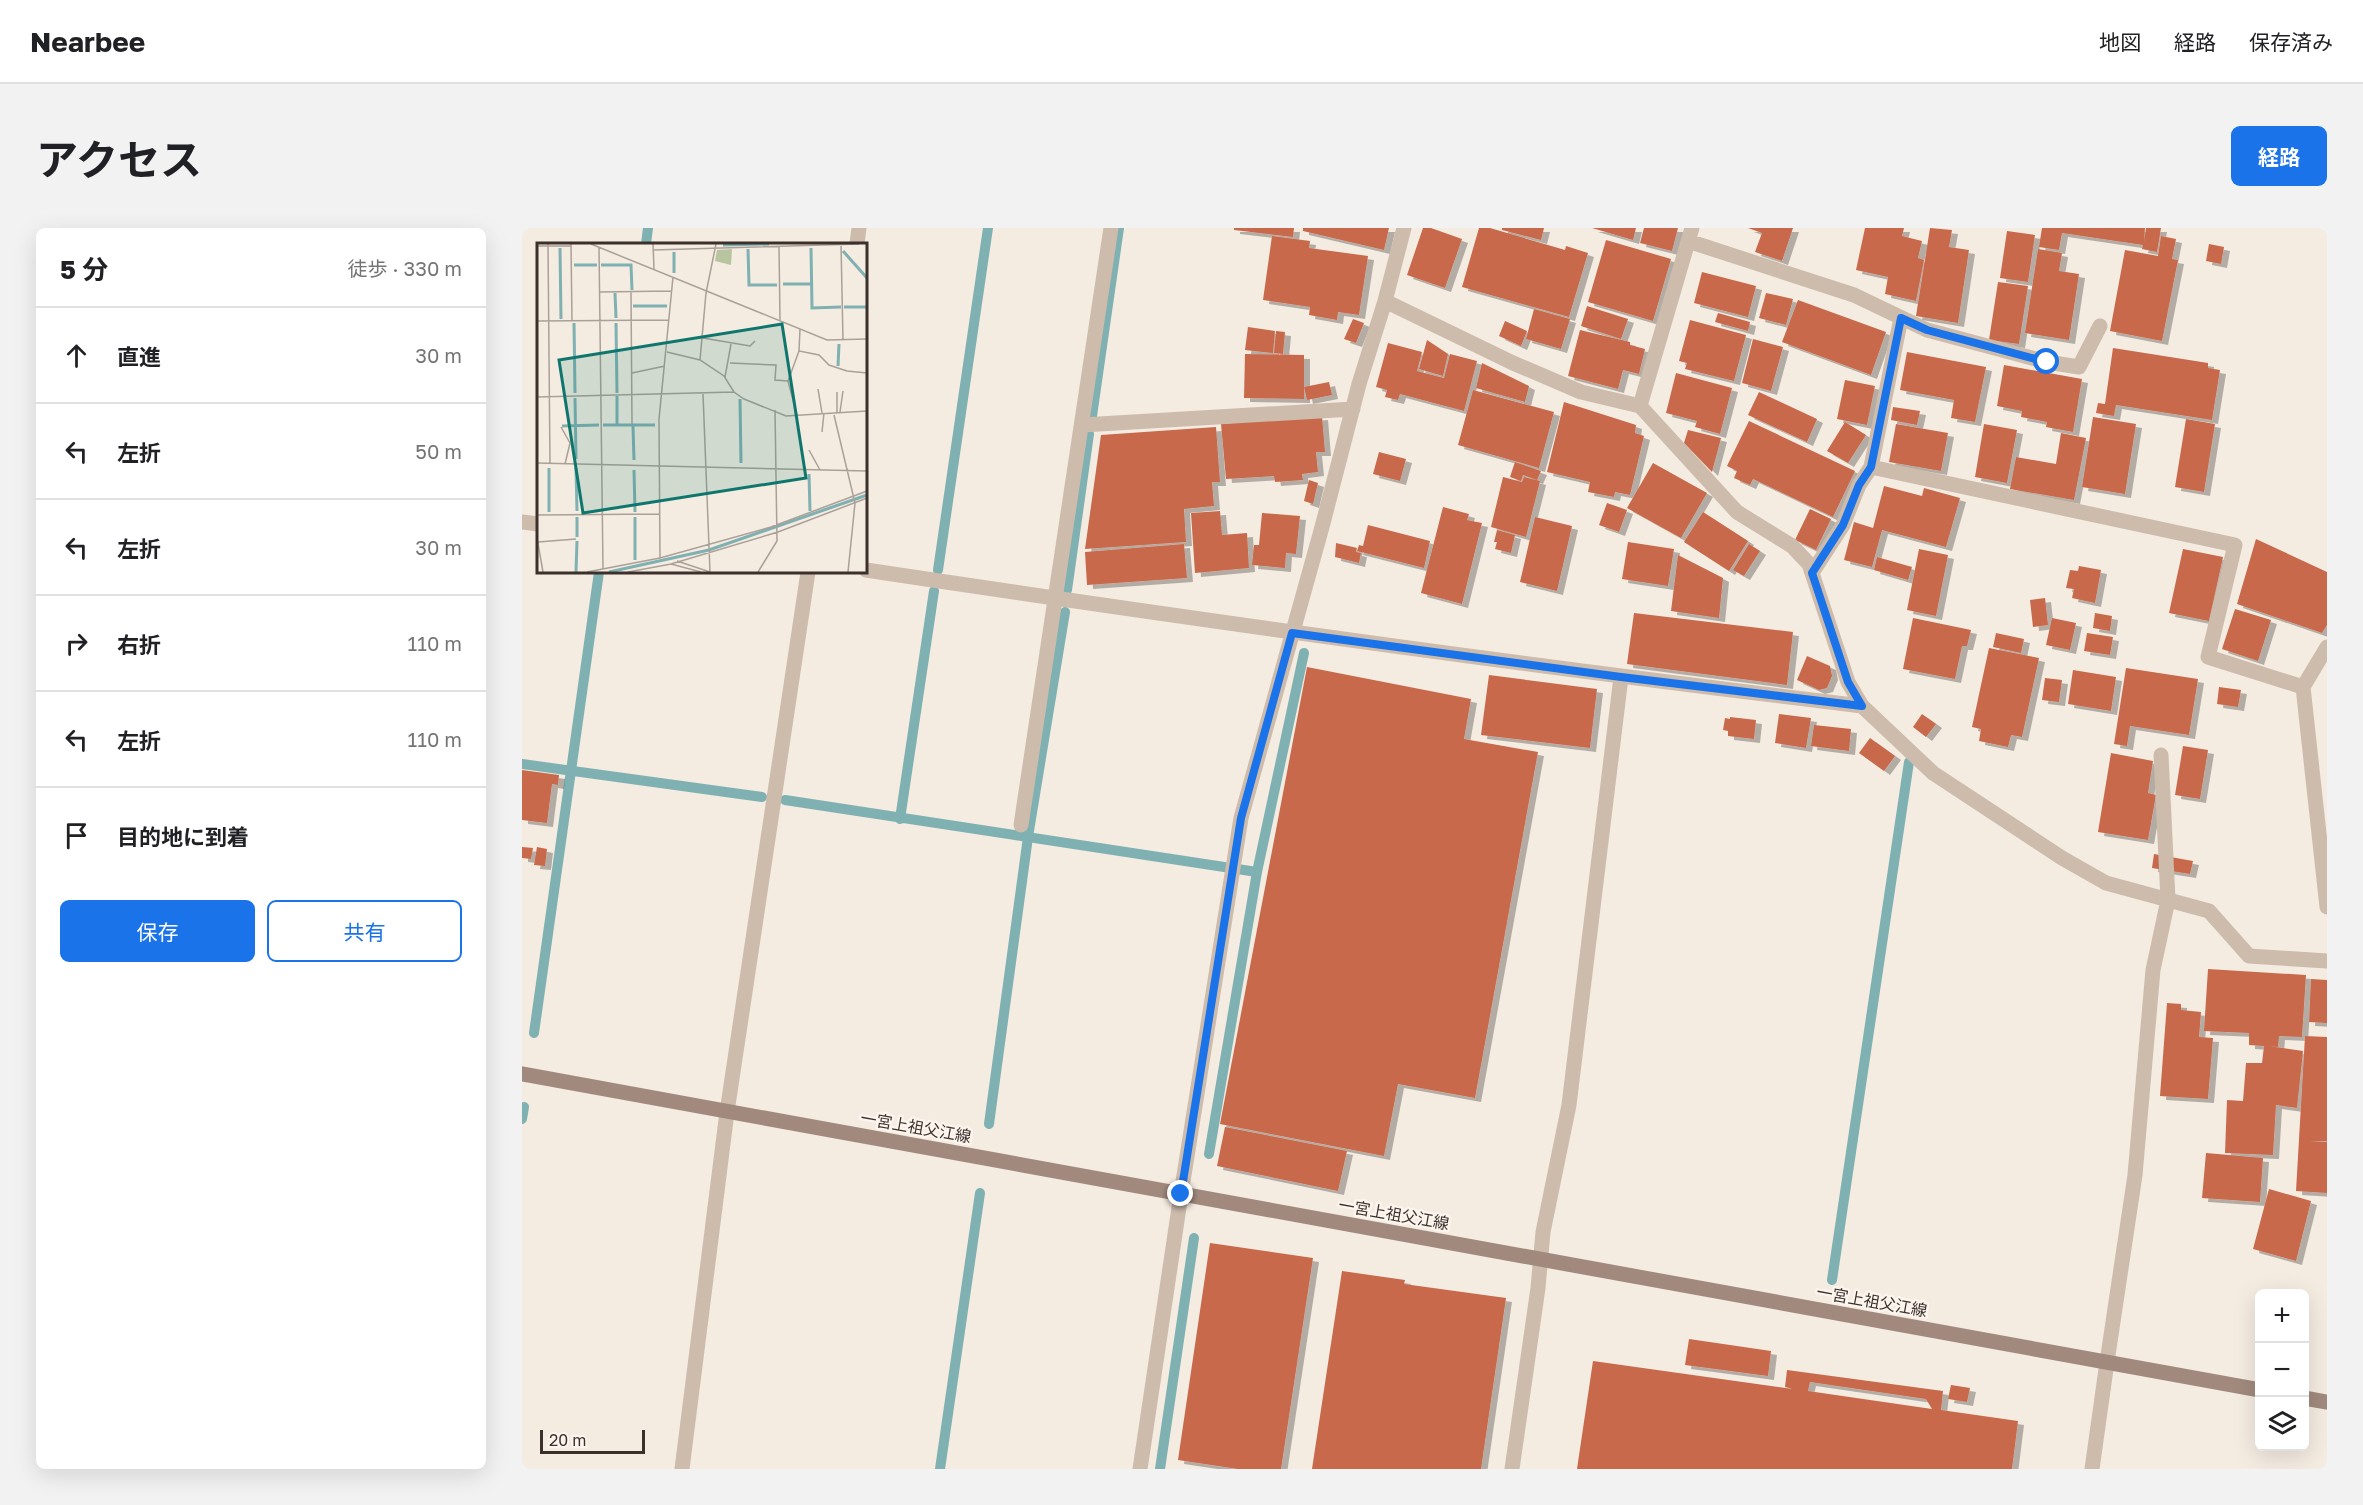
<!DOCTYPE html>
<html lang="ja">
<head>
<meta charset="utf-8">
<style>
  :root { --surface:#fff; --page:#f2f2f2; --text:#202124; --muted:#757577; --line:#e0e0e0; --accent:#1a73e8 }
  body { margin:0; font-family:"Golos Text","Noto Sans JP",sans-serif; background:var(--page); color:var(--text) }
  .controls { position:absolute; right:18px; bottom:18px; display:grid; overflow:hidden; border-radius:9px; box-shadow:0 6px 24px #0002 }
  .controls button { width:54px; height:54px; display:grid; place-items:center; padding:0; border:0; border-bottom:2px solid var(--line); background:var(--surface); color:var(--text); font:30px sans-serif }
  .scale { position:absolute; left:18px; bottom:15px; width:105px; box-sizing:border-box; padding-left:6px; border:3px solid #3b302b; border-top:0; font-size:16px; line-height:21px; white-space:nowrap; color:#3b302b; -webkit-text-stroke:4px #fbf5ee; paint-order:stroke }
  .stop { position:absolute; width:18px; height:18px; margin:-14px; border:4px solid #1a73e8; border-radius:50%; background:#fff }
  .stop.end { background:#1a73e8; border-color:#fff; box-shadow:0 2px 6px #0008 }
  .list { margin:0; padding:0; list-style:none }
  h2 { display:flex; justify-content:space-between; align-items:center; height:78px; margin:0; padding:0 24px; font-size:26px }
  h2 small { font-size:20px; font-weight:400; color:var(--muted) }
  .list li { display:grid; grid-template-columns:39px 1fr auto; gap:18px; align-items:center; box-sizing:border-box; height:96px; padding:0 24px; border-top:2px solid var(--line) }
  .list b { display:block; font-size:22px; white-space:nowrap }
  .list em { font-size:20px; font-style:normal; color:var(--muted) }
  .actions { display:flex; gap:12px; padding:18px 24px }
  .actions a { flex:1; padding:14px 0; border:2px solid var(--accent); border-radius:9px; text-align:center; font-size:21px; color:var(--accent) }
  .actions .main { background:var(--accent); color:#fff }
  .icon { flex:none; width:33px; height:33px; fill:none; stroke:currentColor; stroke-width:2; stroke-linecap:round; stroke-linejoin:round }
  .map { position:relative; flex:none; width:1805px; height:1241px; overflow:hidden; border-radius:9px }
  header { display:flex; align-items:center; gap:36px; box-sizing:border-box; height:84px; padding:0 30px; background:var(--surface); border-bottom:2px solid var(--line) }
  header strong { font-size:28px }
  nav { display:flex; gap:33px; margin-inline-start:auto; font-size:21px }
  .intro { display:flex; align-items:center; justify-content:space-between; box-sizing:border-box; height:144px; padding:0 36px }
  h1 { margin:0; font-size:42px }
  .button { padding:15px 27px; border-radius:9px; background:var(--accent); color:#fff; font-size:21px; font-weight:700 }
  main { display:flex; gap:36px; padding:0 36px }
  aside { flex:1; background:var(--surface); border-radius:9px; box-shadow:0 6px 24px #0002 }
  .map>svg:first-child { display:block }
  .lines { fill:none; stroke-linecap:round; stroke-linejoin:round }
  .stream { stroke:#7fb0b2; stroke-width:10 }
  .building { fill:#c8694b; fill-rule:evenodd; filter:url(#shadow) }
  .service { stroke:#cdbbac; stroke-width:15 }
  .minor { stroke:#cdbbac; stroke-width:15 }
  .tertiary { stroke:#cdbbac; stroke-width:15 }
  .secondary { stroke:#a18a7d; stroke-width:15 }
  .route { stroke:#1a73e8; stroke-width:8 }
  .labels { text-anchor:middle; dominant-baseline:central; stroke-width:5; stroke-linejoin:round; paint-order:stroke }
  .street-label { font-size:16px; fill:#3b302b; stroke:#fbf5ee }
  .inset-river { fill:none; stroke:#7fb0b2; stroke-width:3 }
  .inset-road { fill:none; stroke:#aaa098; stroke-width:1.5 }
  .view { fill:#0f766e; fill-opacity:0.15; stroke:#0f766e; stroke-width:3 }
  .inset-edge { fill:none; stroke:#3b302b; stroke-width:3 }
</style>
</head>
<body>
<header>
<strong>Nearbee</strong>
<nav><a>地図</a><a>経路</a><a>保存済み</a></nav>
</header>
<div class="intro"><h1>アクセス</h1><a class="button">経路</a></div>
<main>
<aside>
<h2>5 分<small>徒歩 · 330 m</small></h2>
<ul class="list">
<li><svg class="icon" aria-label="ahead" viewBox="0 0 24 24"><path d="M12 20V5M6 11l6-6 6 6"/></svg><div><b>直進</b></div><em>30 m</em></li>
<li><svg class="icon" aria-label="left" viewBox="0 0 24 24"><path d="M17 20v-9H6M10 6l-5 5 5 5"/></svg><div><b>左折</b></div><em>50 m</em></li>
<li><svg class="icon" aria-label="left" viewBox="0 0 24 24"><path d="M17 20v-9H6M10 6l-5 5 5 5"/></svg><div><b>左折</b></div><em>30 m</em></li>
<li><svg class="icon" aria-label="right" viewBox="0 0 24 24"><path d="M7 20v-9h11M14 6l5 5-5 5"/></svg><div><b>右折</b></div><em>110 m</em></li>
<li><svg class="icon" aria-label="left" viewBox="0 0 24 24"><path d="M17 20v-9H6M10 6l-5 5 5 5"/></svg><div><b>左折</b></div><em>110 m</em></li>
<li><svg class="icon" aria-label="arrive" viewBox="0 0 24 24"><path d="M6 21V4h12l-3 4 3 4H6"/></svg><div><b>目的地に到着</b></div></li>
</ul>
<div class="actions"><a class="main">保存</a><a>共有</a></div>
</aside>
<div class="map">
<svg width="1805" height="1241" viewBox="0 0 1805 1241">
  <defs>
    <filter id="shadow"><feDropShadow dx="6" dy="4" stdDeviation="0" flood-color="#0004"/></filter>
  </defs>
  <rect width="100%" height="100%" fill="#f4ebe1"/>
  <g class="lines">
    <path class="stream" d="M124,16L126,0
      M570,188L597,0
      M416,342L466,0
      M545,362L567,206
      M0,536L240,569
      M263,572L735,644
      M378,591L412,363
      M12,805L77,344
      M0,891L2,879
      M467,896L506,609L543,384
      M687,926L735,644L782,425
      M1310,1052L1387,534
      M418,1241L458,965
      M638,1241L672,1010"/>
  </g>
  <path class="building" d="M712,0H772L771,9L712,2Z
    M781,0H867L862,22L781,3Z
    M901,0H909L940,11L923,60L885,47Z
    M957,0H968L1043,22L1044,18L1066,25L1047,89L940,59Z
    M980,0H1022L1019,12L980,2Z
    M1070,0H1114L1111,12Z
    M1122,0H1156L1150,23L1118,15Z
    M1226,0H1271L1260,33L1233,24L1240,5Z
    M1343,0H1382L1380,8L1400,13L1396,30L1402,32L1394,73L1363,66L1366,49L1334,42Z
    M1408,0L1430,2L1427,19L1447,22L1436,95L1394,88Z
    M1520,0H1623L1622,14L1624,0H1639L1635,24L1620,21L1621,17L1540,5L1537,22L1517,19Z
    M1485,3L1513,7L1506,54L1478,50Z
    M750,8L788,13L787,20L846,28L837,87L816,84L815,92L787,87L788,79L741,72Z
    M1639,8L1654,11L1650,31L1656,32L1640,113L1588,103L1603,22L1636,28Z
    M1084,12L1149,31L1131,93L1066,74Z
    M1687,16L1702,19L1699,36L1684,33Z
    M1516,21L1540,25L1537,43L1557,46L1547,112L1503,105Z
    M1180,44L1234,58L1226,89L1172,75Z
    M1476,54L1506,58L1497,116L1467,112Z
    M1244,65L1271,71L1264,97L1237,90Z
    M1276,72L1364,104L1349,147L1260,114Z
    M1065,78L1106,91L1099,111L1059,98Z
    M1012,81L1048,91L1039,121L1004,111Z
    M1196,85L1228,94L1226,103L1193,94Z
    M831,91L842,95L834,115L822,111Z
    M1168,92L1224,107L1212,153L1163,141L1165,135L1157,133Z
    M983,93L1005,103L999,118L977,108Z
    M726,99L753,103L751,125L723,122Z
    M1058,102L1108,114V117L1123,121L1117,146L1101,142L1096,161L1046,148Z
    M754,103L763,104L761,126L752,125Z
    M1231,111L1261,119L1249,163L1220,155Z
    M905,112L926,126L921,148L897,141Z
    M866,115L900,124L895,143L922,150L928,126L955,133L942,183L878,166L876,172L863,169L865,162L854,159Z
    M1591,120L1686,135V140L1698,142L1690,192L1594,177L1592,188L1574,185L1576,175L1583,176Z
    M1385,124L1464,139L1453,194L1429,190L1432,172L1378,162Z
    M723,126L782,127V171L722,170Z
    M960,135L1007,158L1003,174L954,160Z
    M1482,137L1560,151L1551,204L1524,199L1525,194L1499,189L1500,183L1475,178Z
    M1154,145L1210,160L1198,206L1173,199L1175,193L1144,185Z
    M1323,152L1353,158L1345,197L1315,191Z
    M807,154L810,167L785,172L782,159Z
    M951,162L1032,184L1017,240L936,217Z
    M1237,164L1295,191L1285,214L1226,187Z
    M1042,174L1114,197L1113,205L1122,208L1108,267L1093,264L1092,269L1066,264L1068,254L1025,244Z
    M1371,179L1398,183L1395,197L1369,192Z
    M800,188L803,224H794L796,244L780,246L781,252L753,254L752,248L704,251L699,196Z
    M1571,189L1614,196L1603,266L1560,259Z
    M1664,191L1693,196L1682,264L1653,259Z
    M1227,193L1333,243L1311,289L1231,251L1228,257L1212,250L1215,243L1205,238Z
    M1323,194L1344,207L1326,235L1305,223Z
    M1374,196L1426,205L1419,243L1367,234Z
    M1462,196L1495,202L1485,255L1453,249Z
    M694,199L698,254H690L692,278L662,281L664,314L563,321L579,207Z
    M1166,202L1199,210L1190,244L1162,215Z
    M1539,205L1564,210L1552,272L1488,261L1494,229L1534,236Z
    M857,224L884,231L878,253L851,246Z
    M993,234L1019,243L1015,252L1001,247L999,253L988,249Z
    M1131,235L1185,265L1159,310L1105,280Z
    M981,249L1000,254L1002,249L1018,253L1004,309L969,299Z
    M787,252L796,255L791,276L782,273Z
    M1362,258L1400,268L1402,260L1438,270L1424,319L1360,302L1350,339L1322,332L1332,294L1351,300Z
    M1085,275L1105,282L1097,304L1077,297Z
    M921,279L947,286L945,292L960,295L940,376L899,365Z
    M1288,281L1309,291L1294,322L1273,312Z
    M698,283L700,307L725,305L727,340L673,345L669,285Z
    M1181,284L1226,313L1207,343L1162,314Z
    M740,285L778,288L774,326L764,325L763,340L730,337L732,317H737Z
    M1013,289L1050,298L1035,363L998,354Z
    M846,297L908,313L902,340L835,323L837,317L841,318Z
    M975,302L993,307L989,325L973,321L975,314H972Z
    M1734,311L1805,344V397L1800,405L1715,376Z
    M1106,314L1152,321L1146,358L1100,351Z
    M814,315L835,320L834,324L839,325L837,335L813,329Z
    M662,316L665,350L565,357L563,324Z
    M1227,316L1238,323L1222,348L1211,342Z
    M1397,321L1426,327L1414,388L1385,382Z
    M1661,321L1701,329L1687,393L1647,385Z
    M1156,327L1201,350L1197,390L1149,383Z
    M1355,329L1390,339L1386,352L1352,342Z
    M1557,338L1579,342L1573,375L1550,370L1552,361L1544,360L1548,342L1556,343Z
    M1523,370L1526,397L1511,399L1508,372Z
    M1713,381L1749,392L1736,433L1700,421Z
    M1112,385L1271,404L1265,457L1105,436Z
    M1573,385L1590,388L1588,403L1571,400Z
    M1391,390L1449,402L1445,418H1440L1433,451L1381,441Z
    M1530,390L1554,395L1548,422L1524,417Z
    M1474,405L1502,411L1499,425L1471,419Z
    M1565,405L1591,409L1588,427L1562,423Z
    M1467,420L1517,430L1500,509L1489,507L1486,519L1457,513L1459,501L1450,499Z
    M1285,428L1308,438L1310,448L1305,460L1297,462L1275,452Z
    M785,439L949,471L942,511L1016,524L953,870L876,856L862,928L698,896Z
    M1604,440L1676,451L1667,507L1608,498L1605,518L1592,516Z
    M1551,442L1594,449L1589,483L1546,476Z
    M967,447L1075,461L1068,520L959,507Z
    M1523,450L1540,452L1537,474L1520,472Z
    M1697,459L1719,462L1716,479L1695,476Z
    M1257,486L1289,490L1284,520L1253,515Z
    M1400,486L1414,496L1404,509L1391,499Z
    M1208,489L1234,492L1232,511L1206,508V503L1201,502L1203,490L1208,491Z
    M1292,497L1329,501L1327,523L1289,518Z
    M1348,510L1373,528L1362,543L1337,525Z
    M1661,518L1686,522L1678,571L1653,567Z
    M1589,525L1631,533L1626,565L1634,567L1626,612L1576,604Z
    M0,542L37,547L36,557L30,556L25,595L0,592Z
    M0,619L11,620L9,631L0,630Z
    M15,619L25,621L23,638L12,637Z
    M1632,626L1671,633L1668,646L1630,640Z
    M1686,741L1784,747L1780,809L1757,808L1756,819L1746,818L1781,823L1775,880L1754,877L1751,927L1703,925L1705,872L1721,873L1724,835H1740L1742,818L1727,817V805L1682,803Z
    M1789,751L1805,752V795L1787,794Z
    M1645,775L1659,776V782L1679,784L1677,809L1691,810L1686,871L1638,868Z
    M1783,808L1805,809V913H1787L1805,914V965L1774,963Z
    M703,899L825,923L816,963L695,938Z
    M1684,925L1741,930L1738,974L1680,970Z
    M1747,961L1789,973L1774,1033L1731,1021Z
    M688,1015L791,1030L759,1241H716L656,1232Z
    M820,1043L883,1052L882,1056L984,1070L959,1241H790Z
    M1167,1111L1249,1123L1246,1148L1163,1137Z
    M1071,1133L1271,1161L1263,1159L1265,1142L1421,1163L1419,1182L1496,1193L1490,1241H1055ZM1288,1154L1404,1171L1410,1181L1286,1163Z
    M1429,1157L1448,1160L1445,1174L1426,1171Z"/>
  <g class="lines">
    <path class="service" d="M1639,527L1646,672"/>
    <path class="minor" d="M1166,13L1332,67L1405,102L1525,134L1557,139L1578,98
      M335,16L337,0
      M863,73L991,135L1059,164L1118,178L1215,284L1270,318L1287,336L1326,454L1340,478L1411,545L1540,630L1584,655L1687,683L1727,728L1805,733
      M1118,178L1170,0
      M560,197L831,181
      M1349,239L1713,317L1686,429L1781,459
      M0,294L16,296
      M344,342C675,392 1007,438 1340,478
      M1290,345L1321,297L1337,257L1349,239L1379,90
      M1805,419L1781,459L1805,679
      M499,597L589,0
      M1585,1134L1613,947L1631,742L1646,672
      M160,1241L205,884L286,344
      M618,1241L659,966L719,590L800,299L837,156L863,73L882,0
      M990,1241L1016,1060L1021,1004L1047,877L1099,449"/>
    <path class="tertiary" d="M1570,1241L1585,1134"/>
    <path class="secondary" d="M0,846L1738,1162
      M1782,1170L1805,1174"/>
  </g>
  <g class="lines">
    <path class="route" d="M659,966L719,590L770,405L1099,449L1340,478L1326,454L1290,345L1321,297L1337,257L1349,239L1379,90L1405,102L1525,134"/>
  </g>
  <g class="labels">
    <g class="street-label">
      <text transform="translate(394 899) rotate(10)">一宮上祖父江線</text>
      <text transform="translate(872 986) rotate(10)">一宮上祖父江線</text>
      <text transform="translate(1350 1073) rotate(10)">一宮上祖父江線</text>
    </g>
  </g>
  <g transform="translate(15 15)">
    <rect width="330" height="330" fill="#f4ebe1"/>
    <path d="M195,6L194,22L178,18L180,7Z" fill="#b8c4a0"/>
    <path class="inset-river" d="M186,2L232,1M23,5L24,76M274,5L275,65L304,64M211,6L212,42H240M306,8L330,35M137,9V30M37,22H60M64,22H94L95,47M246,41H274M78,50L79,75M96,63H130M307,64H330M37,80L38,150M79,80L80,150M301,123L302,101M80,153V181M38,155L39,216M203,156L204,220M66,182H118M25,183L62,182M96,183L97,217M39,225L40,268M97,227L98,269M272,231L273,268M12,269V225M98,274V317M40,294V274M39,329L40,298M72,329L172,307L330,252"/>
    <path class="inset-road" d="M11,1L13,221M34,1L35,78M54,1L290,97L330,96M116,1L117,26M304,1L306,97M0,3H34M242,3L243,77M62,4L66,326M116,7L322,1M136,34L122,176L123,315L234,284L330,248M62,49L135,48M94,49L95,181M0,78L132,77M263,86L262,108L282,112L292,122L310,128L330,130M166,95L213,103L218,98M130,109L163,117L187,133L197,149L207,156L249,173L330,168M163,117L169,50L179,1M193,120L239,122L238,137L251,138M95,130L128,123M188,134L194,101M281,146L285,170M166,151L173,329M0,154L197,149M303,169L306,148M300,170V149M260,172L251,138L262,108M297,172L318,260L311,329M24,184L33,200L28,221M285,189L287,170M272,207L283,227M0,220L330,228M0,272L122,271M0,295L6,329M1,299L39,296M140,318L173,329M134,321L241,289L330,255M50,329L123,315M91,329L134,321L164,329M221,329L240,298L238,167"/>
    <path class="view" d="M245,81L269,235L46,270L22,117Z"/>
    <rect width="330" height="330" class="inset-edge"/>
  </g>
</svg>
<div class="controls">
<button>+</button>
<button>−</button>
<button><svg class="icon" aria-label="layers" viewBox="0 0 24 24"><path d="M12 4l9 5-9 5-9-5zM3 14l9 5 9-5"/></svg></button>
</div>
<div class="scale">20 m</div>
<div class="stop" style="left:1525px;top:134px"></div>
<div class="stop end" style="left:659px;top:966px"></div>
</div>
</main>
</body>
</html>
